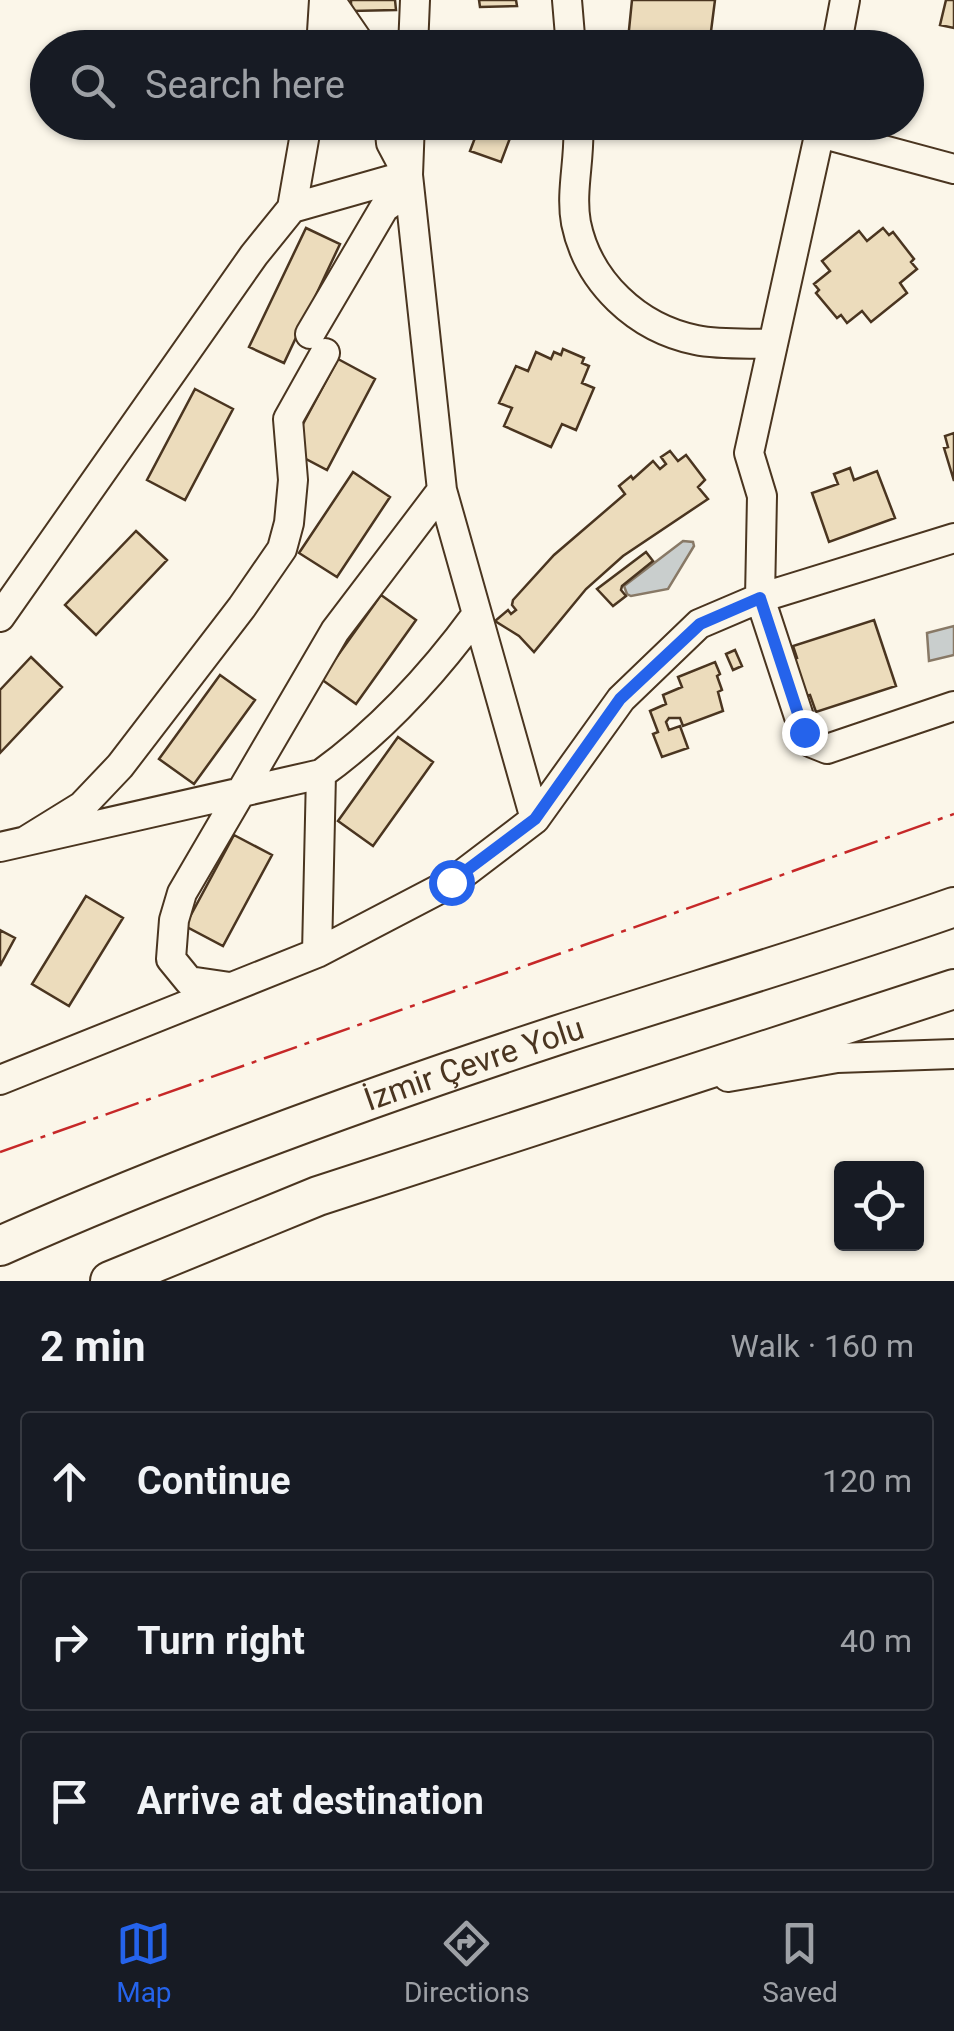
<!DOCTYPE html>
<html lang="en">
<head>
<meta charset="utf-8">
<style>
  :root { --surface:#171b24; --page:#242831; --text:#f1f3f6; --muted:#9ea1a6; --line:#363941; --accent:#2563eb }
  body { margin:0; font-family:Roboto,sans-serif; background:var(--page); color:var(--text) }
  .controls { position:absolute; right:30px; bottom:30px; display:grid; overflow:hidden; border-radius:10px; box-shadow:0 2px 8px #0004 }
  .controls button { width:90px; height:90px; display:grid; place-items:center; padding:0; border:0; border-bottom:2px solid var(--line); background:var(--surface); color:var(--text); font:50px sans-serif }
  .stop { position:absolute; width:30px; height:30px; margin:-22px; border:8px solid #2563eb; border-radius:50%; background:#fff }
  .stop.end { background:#2563eb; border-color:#fff; box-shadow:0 2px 10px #0008 }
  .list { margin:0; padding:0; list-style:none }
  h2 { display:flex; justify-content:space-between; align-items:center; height:130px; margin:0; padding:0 40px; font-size:42px }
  h2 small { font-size:32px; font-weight:400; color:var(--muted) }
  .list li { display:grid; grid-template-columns:65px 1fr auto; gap:30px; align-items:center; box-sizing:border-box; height:140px; margin:0 20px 20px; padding:0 20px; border:2px solid var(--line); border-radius:10px }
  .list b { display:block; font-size:38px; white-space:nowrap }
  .list em { font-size:32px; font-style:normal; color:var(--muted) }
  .icon { flex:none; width:55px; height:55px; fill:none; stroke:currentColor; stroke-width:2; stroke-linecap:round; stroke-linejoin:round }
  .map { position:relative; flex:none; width:954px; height:1281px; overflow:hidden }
  .search { position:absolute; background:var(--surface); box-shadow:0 2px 8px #0004; left:30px; right:30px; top:30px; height:110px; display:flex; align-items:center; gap:25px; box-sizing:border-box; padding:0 35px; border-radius:55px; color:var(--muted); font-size:38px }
  .sheet { height:610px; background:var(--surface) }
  nav { display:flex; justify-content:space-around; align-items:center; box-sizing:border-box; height:140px; border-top:2px solid var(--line); background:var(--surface); font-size:28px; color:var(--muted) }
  nav a { display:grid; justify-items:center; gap:5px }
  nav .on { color:var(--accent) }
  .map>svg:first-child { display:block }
  .water { fill:#c9cecd; stroke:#887966; stroke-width:2.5 }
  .building { fill:#ecdcbc; stroke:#4a3520; stroke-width:2.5 }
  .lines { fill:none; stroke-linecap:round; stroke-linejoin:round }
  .minor-casing { stroke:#4a3520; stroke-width:32 }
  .highway-casing { stroke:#4a3520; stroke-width:42 }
  .minor { stroke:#fbf6e9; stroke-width:28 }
  .highway { stroke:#fbf6e9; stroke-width:38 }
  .power { stroke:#c62828; stroke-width:2.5; stroke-dasharray:35 8 5 8; stroke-linecap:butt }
  .route { stroke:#2563eb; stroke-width:12 }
  .labels { text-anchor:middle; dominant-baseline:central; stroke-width:8; stroke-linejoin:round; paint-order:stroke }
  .street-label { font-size:32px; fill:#4a3520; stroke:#fbf6e9 }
</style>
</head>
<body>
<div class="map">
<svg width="954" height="1281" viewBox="0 0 954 1281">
  <rect width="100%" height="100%" fill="#fbf6e9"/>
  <path class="water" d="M683,541L693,542L694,546L668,589L631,596L627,594L624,586Z
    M954,626V655L929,661L927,633Z"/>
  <path class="building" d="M351,0H395L396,10L351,11Z
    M479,0H516L517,6L480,7Z
    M632,0H715L709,47L637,48L638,41L628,40Z
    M946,0H954V28L940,25Z
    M481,122H516L501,162L470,151Z
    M306,228L340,244L284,363L249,347Z
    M883,228L889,235L893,232L914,259L911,262L917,269L900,283L907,293L871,322L862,311L847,323L841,315L837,318L816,293L819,290L814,284L830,271L822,261L859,231L867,241Z
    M563,349L584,358L582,363L589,366L582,383L594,388L576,430L562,424L551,447L504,426L512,408L499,403L516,366L528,371L536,352L551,359L554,352L561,355Z
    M338,359L375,379L327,470L289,450Z
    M195,389L233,409L185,500L147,480Z
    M954,433V481L944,448L948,447L945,436Z
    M670,451L678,461L686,455L705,480L698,487L708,499L623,556L586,589L534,652L519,636L495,621L508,610L511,614L516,610L512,605L513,600L554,555L625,494L619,486L631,476L633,479L653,461L660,469L666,464L661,457Z
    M850,468L854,480L877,471L895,518L829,542L812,493L838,484L834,474Z
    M353,472L390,497L337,577L299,553Z
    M136,531L167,560L96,635L65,605Z
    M646,552L653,561L622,586L621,590L626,596L613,606L597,589Z
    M381,595L416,620L356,704L321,679Z
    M874,620L896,686L816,712L810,695L806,696L794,659L797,658L793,646Z
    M735,650L742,666L733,670L726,654Z
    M31,657L62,687L0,753V690Z
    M715,662L720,674L717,676L722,690L718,692L723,711L683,726L680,718H669L666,722L669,730L680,726L688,748L662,757L653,734L658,732L650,711L666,704L663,695L682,687L678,677Z
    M220,675L255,700L194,784L159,759Z
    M398,737L433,762L373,846L338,821Z
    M234,835L272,855L223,946L185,926Z
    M86,896L123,918L69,1006L32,984Z
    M0,930L15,938L0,966Z"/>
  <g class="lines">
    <defs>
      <path id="minor" d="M330,0L363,48
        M567,0L571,48
        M321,48L324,0
        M413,48L415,0
        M836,48L845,0
        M410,122L408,175L442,490L535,819
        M578,122C581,155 570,191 576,223C588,282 637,328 696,340C720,345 748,343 773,344
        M822,122L749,453L762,496L760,598L954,538
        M820,133L954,169
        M292,208L408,175L391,143L389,122
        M310,334L384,208L409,190
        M0,617L254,255L292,208L307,122
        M27,840L82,806L120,766L242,607L282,549L289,523L293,480L288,419L325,353
        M0,847L321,774C382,730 433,674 477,614
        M317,953L321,774
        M230,987L189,981L171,959L174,920L182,893L335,631L442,490
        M728,1077L837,1058L954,1054
        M0,1080L317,953L451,883L535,819L621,699L699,624L760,598L804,732L812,743L827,749L954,706"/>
      <g id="highway">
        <path id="s1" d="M0,1246C181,1165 370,1097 558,1035C690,992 823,953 954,907"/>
        <path d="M110,1281L318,1196L954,989"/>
      </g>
    </defs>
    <use href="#minor" class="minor-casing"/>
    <use href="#highway" class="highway-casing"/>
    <use href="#minor" class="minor"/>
    <use href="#highway" class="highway"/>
    <path class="power" d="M0,1152L954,814"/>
  </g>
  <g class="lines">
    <path class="route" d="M451,882L535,819L620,699L700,624L760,598L804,732"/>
  </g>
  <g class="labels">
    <g class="street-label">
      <text stroke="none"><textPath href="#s1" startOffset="508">İzmir Çevre Yolu</textPath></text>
    </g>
  </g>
</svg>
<div class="controls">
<button><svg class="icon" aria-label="locate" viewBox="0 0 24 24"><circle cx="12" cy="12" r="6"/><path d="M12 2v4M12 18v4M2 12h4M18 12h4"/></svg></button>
</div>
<div class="stop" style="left:451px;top:882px"></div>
<div class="stop end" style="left:804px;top:732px"></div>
<div class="search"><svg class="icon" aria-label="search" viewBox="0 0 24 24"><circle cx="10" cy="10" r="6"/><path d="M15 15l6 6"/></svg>Search here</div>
</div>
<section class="sheet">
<h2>2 min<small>Walk · 160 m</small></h2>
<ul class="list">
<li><svg class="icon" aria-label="ahead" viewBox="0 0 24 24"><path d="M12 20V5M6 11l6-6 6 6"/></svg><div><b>Continue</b></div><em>120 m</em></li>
<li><svg class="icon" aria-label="right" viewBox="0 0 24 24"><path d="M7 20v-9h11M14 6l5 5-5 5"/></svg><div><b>Turn right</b></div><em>40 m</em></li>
<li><svg class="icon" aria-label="arrive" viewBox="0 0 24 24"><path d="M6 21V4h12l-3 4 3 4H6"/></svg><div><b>Arrive at destination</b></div></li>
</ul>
</section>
<nav>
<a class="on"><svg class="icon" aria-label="map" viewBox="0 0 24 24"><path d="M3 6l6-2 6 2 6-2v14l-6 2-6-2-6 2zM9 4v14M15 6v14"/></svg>Map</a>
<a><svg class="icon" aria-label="directions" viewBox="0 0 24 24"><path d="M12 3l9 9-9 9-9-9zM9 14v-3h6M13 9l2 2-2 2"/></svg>Directions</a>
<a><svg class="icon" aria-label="saved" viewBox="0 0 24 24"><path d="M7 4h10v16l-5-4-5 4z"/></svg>Saved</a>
</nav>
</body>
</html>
